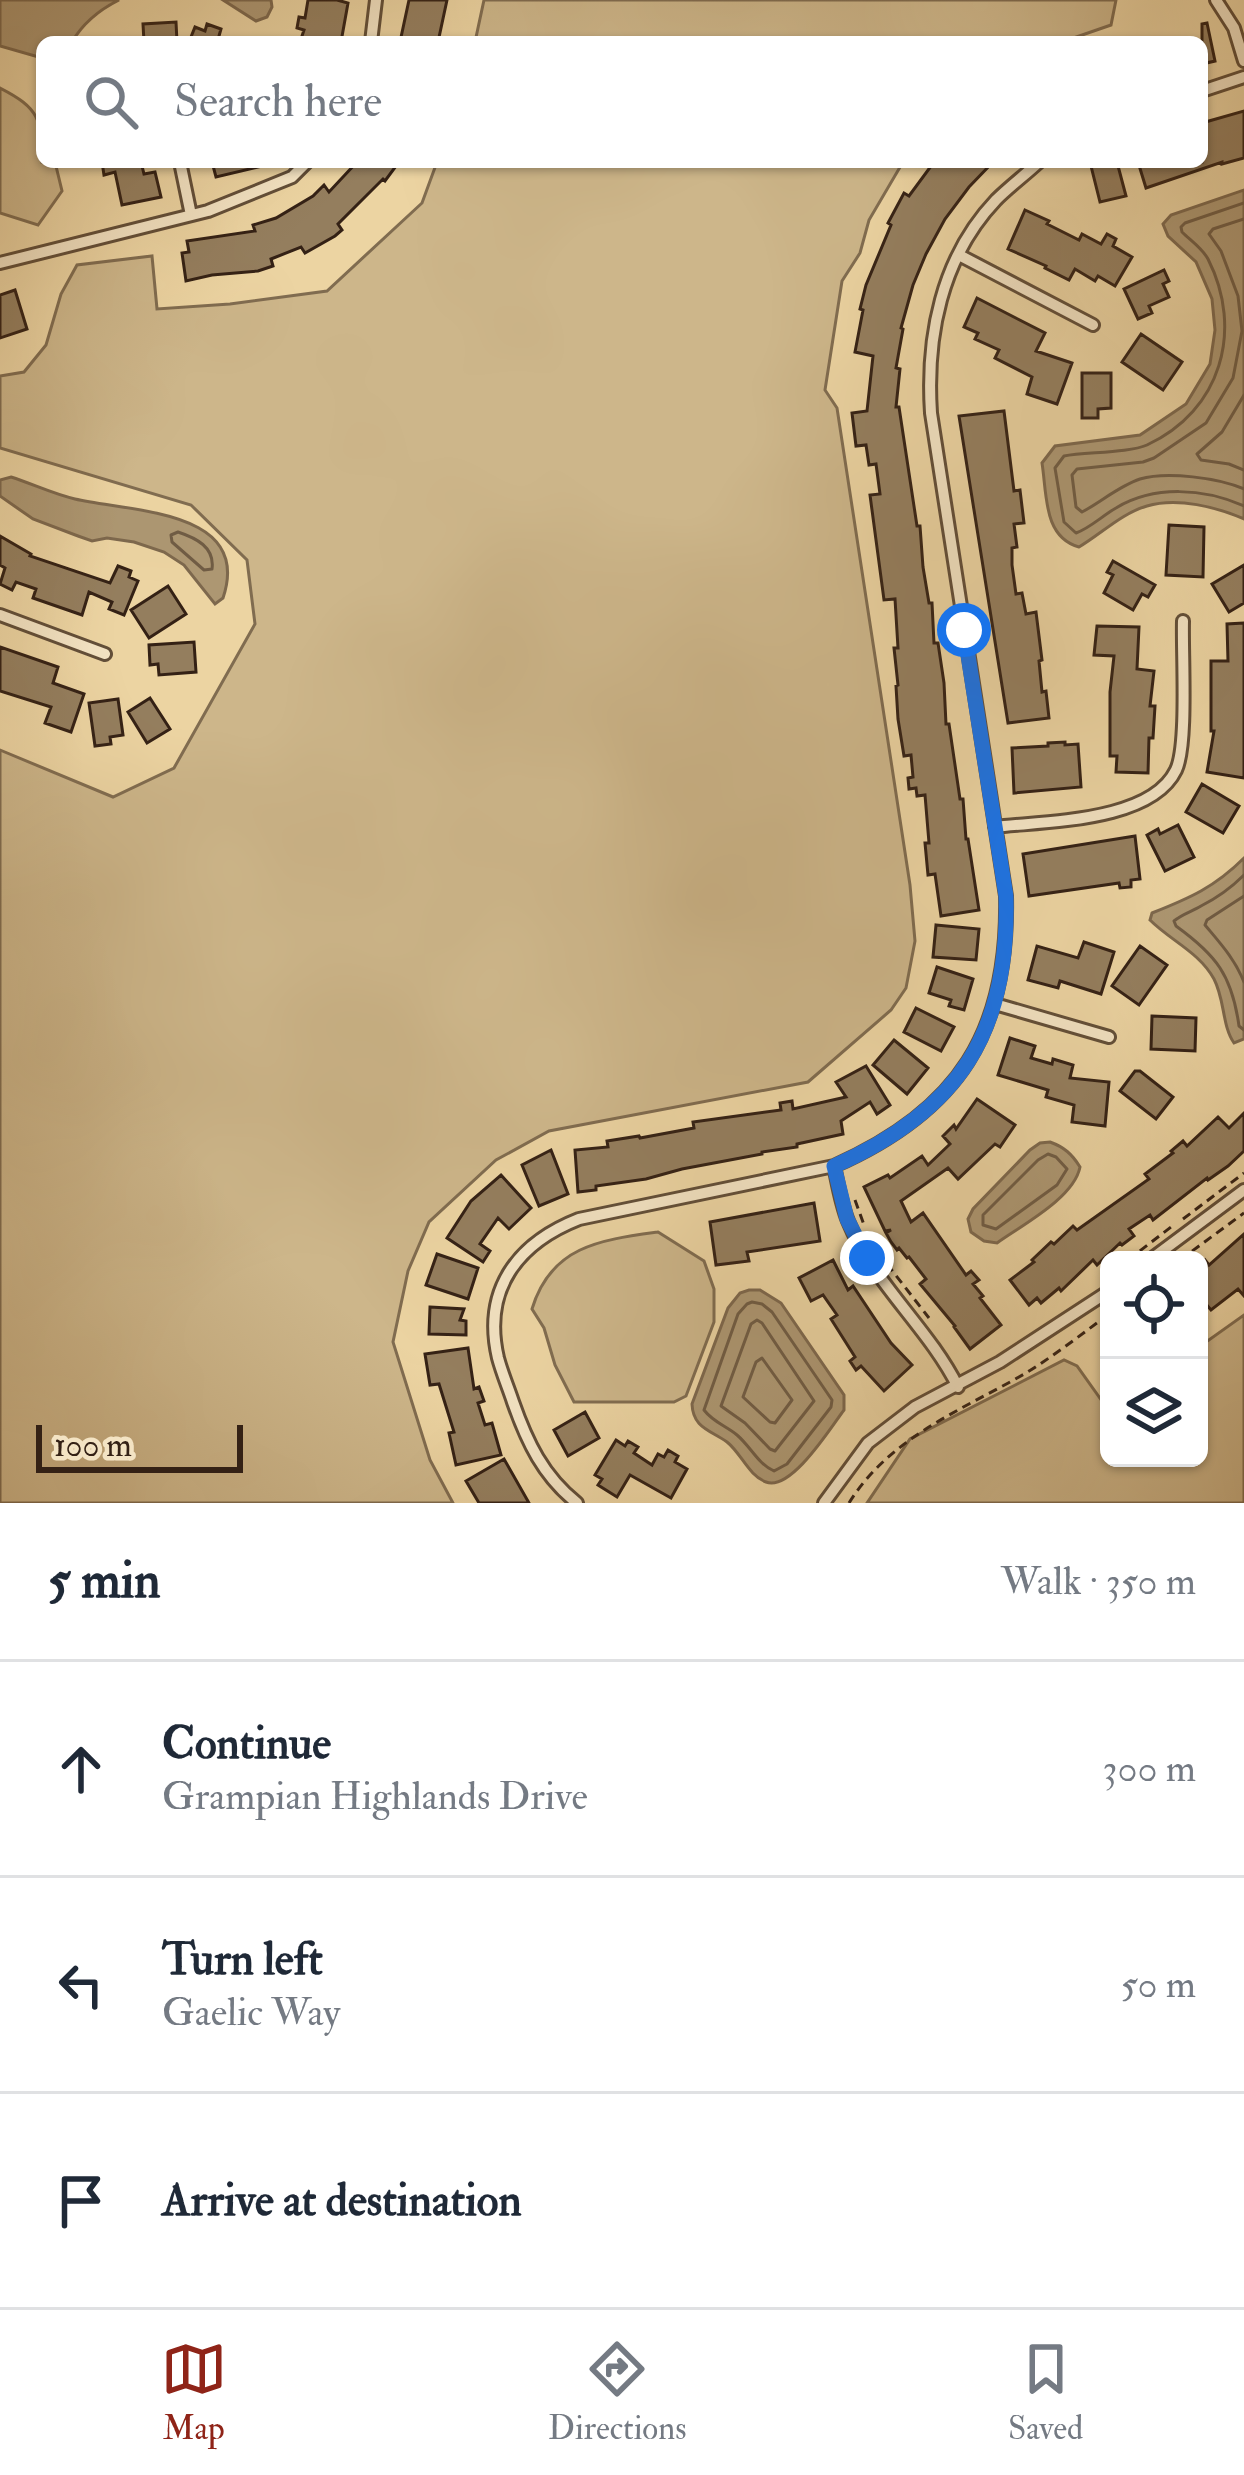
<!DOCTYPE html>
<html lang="en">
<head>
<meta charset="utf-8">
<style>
  :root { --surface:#fff; --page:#f6f6f7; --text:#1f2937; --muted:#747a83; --line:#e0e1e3; --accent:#8f2418 }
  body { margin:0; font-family:"IM FELL Double Pica",serif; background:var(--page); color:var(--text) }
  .controls { position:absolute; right:36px; bottom:36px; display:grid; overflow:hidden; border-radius:18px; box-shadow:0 3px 9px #0004 }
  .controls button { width:108px; height:108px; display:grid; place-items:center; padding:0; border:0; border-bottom:3px solid var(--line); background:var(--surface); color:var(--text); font:60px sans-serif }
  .scale { position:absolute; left:36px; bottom:30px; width:207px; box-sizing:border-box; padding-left:12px; border:6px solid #342115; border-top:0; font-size:33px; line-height:42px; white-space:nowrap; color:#342115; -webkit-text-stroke:9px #f3e3c3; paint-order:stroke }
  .stop { position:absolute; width:36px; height:36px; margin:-27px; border:9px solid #1a73e8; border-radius:50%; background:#fff }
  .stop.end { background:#1a73e8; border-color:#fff; box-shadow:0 3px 12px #0008 }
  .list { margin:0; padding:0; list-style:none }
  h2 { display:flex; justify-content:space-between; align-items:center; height:156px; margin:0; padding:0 48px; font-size:51px }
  h2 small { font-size:39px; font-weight:400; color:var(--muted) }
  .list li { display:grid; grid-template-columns:78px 1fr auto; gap:36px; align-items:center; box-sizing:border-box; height:216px; padding:0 48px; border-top:3px solid var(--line) }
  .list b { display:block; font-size:45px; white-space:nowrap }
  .list p { margin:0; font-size:39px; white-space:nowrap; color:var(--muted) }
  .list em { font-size:39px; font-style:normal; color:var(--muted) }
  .icon { flex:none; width:66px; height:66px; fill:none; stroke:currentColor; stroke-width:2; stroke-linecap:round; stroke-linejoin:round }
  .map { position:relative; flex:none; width:1244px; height:1503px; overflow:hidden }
  .search { position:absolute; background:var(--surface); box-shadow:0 3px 9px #0004; left:36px; right:36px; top:36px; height:132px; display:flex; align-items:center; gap:30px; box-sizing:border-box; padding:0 42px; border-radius:18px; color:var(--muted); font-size:45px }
  .sheet { height:804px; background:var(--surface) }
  nav { display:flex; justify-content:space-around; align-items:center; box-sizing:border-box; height:168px; border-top:3px solid var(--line); background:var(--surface); font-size:33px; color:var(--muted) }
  nav a { display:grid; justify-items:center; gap:6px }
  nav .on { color:var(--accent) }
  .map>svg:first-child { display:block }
  .green { fill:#cdb68a; stroke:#806c50; stroke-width:3 }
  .water { fill:#ad9772; stroke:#7d684d; stroke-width:3 }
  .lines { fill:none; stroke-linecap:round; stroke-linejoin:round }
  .shore { stroke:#705c44; stroke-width:3 }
  .building { fill:#947e5e; stroke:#342115; stroke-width:3 }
  .street-casing { stroke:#624e38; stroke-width:16 }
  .path { stroke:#342115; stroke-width:3; stroke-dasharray:9 6; stroke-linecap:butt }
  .street { stroke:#f3e3c3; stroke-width:10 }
  .route { stroke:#1a73e8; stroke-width:15 }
</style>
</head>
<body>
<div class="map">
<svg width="1244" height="1503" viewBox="0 0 1244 1503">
  <rect width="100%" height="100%" fill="#ecd4a2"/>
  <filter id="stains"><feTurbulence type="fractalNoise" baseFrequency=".00167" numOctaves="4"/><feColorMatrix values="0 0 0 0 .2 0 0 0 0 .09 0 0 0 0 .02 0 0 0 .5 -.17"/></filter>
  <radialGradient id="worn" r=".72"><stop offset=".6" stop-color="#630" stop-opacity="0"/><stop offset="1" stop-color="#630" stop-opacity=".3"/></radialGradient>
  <path class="green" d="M484,0H1116L1111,25L1062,42H475Z
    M0,88C39,108 42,119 42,162H55L62,191L38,225L0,213Z
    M437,162H903L869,220L860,253L842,281L825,390L837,408L910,885L915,941L906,988L891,1010L808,1082L549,1131L496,1160L429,1222L408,1271L393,1342L430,1460L453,1503H0V750L113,797L174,768L255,624L247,560L191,505L0,448V376L24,372L46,345L61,294L77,265L152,256L157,309L230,304L327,291L422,203Z
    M658,1232L704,1261L714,1289V1322L686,1396L674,1402H574L555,1365L544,1328L532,1309C551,1246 600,1240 658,1232Z
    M1244,1315V1503H867L910,1439L1064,1360L1077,1366L1109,1411V1458H1199V1347Z"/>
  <path class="water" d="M0,0H119C99,10 83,23 72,42H42V58L0,46Z
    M223,0H271L272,7L267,17L256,21Z
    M1244,190V519C1217,507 1177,497 1147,506C1122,513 1101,534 1079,547C1043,537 1047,494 1042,463L1055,446L1140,435L1186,404L1210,364L1215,330L1212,299L1196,262L1168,236L1163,224L1171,215Z
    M11,477C33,484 53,494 75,499C130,512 253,509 223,598L215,604L184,565L164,552L134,542L107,538L92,541L78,536L33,519L0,496V480Z
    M1244,858V1039L1234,1043C1222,1026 1225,1000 1214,979C1199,952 1171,941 1150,920L1152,913C1190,898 1215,887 1244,858Z
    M1050,1142C1064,1147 1072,1154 1080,1167C1074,1198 1022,1225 997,1243L984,1241L971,1232L968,1219L973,1209L1030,1150L1040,1143Z
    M749,1290H760L781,1303L844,1395V1410C831,1427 791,1492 766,1482C749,1476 741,1453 727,1442C710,1430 693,1428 692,1404L728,1308L740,1293Z"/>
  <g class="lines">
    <path class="shore" d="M1244,203L1185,223L1181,227L1182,232C1191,241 1202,248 1208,259C1244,330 1221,411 1147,445C1129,453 1086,452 1064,456L1055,468L1064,522L1076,533C1090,528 1102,516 1116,508C1154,485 1204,488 1244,506
      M1244,219L1213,229L1209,234L1221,251L1238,296L1242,331L1233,378L1206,423L1154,458L1143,462L1077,469L1072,475L1076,507L1082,512C1101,502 1119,486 1140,479C1167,471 1219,478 1244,489
      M1244,395L1222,432L1197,454L1201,460L1229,464L1244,470
      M178,532C196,538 215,547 212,569L204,570L172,542L171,535Z
      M1244,875C1231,888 1217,898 1201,906C1191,912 1182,914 1174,921L1176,926C1216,955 1232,975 1239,1026L1244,1030
      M1244,896L1207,920L1205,925C1220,943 1235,959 1244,982
      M1048,1154L1056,1157L1067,1169L1057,1185L996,1229L983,1225V1215L1038,1160Z
      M752,1302L762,1304L772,1312L832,1400L831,1407L787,1464L774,1471C758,1464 751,1447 737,1435C726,1426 713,1422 704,1410L738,1314L747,1304Z
      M757,1320L762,1323L814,1401L775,1451L770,1449L745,1423L721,1406L751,1324Z
      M762,1358L792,1400L775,1423L770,1422L743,1397L756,1362Z"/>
  </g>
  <path class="building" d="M308,0H337L348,3L341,42H300L304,30L297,28L299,17L305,18Z
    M409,0H447L438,42H400Z
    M176,22L177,42H144L143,24Z
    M1207,23L1215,61L1202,64V24Z
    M207,24L221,29L219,36L231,42H189L195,27L205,31Z
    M1244,111V158L1222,164V162L1146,188L1138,162H1202V123Z
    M102,162H141L144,174L155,172L161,197L122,205L115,172L104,175Z
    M212,162H262V166L216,177Z
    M357,162H399L385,181L383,179L338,224L342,230L335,236L305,253L301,247L271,259L273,266L258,271L212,275L186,281L182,253L189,252L187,241L255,231L253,225L276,218L313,196L324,185L329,192Z
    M934,162H993L969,187L945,219L926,254L913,285L901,328L903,329L896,368L900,369L896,407H899L917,526H920L923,567L929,603H932L934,643H938L944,683L946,724H949L960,799H963L966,839H968L979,910L941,916L935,874L928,875L925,843H929L925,795L917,796L916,788L909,789L908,778L913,777L911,755L904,756L898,719L896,686L898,685L894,648H898L895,599L884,600L870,495L880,494L876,464L869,465L866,445L856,446L852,413L867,411L873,356L855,352L863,310L860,309L866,285L891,225L888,223L904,193L909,196Z
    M1090,162H1117L1126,196L1100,202Z
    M1025,210L1049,221L1047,224L1079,240L1082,234L1101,244L1107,234L1116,239L1113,246L1132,257L1115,286L1098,276L1095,281L1075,269L1069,280L1045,268L1046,266L1008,249Z
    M1164,270L1169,281L1163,284L1169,297L1149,306L1152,313L1138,319L1124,289Z
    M15,290L27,329L0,338V295Z
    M977,298L1045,333L1036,351L1072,363L1057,404L1027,394L1032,377L995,358L999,350L975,339L978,333L964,327Z
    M1141,334L1182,362L1163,390L1122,362Z
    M1082,373H1111V408L1098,409V418H1082Z
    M1004,411L1014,491L1020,490L1024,523L1014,524L1017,547L1012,548V565L1016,594L1022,593L1026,614L1036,612L1042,660L1039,661L1042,692L1046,691L1049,718L1008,723L959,416Z
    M1169,525L1204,527L1203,577L1166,575Z
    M0,536L31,554L30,556L110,583L118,566L131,571L129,577L138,581L124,615L109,609L112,602L89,592L82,615L33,598L36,589L16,582L12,590L0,584L5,568L0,565Z
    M1113,561L1155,585L1148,597L1142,594L1133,610L1104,593L1113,575L1107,572Z
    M1244,565V603L1229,612L1212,584Z
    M168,586L186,614L149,638L131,610Z
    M1244,623V778L1207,772L1214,731H1211V661H1228L1227,624Z
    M1097,626L1139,627L1137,669L1154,671L1150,706H1155L1153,738H1149L1148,773L1116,772L1117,756H1110V692L1114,656L1094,655Z
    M194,642L196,672L159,675L158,664L150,665L149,645Z
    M0,647L58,667L53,683L84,694L71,732L45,723L51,707L0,691Z
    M150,698L170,729L147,743L128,712Z
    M118,699L123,735L110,737L111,744L95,746L89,703Z
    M1065,742V745L1078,744L1081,787L1014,793L1012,748L1048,746V743Z
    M1202,784L1239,806L1223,833L1186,812Z
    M1178,825L1194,857L1165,871L1147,835L1158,829L1160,834Z
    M1135,836L1140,879L1131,880V887L1120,888L1119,883L1029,896L1023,854Z
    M936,925L979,929L976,960L933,957Z
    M1084,942L1114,952L1101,994L1060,981L1058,988L1028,980L1037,946L1078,958Z
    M1140,946L1167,965L1139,1005L1112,986Z
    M937,967L973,979L964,1010L949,1006L951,1000L929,993Z
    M916,1008L954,1027L941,1051L904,1032Z
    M1152,1016L1196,1018L1195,1051L1151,1049Z
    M1010,1038L1035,1046L1031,1058L1052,1064L1053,1059L1073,1065L1070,1078L1109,1082L1105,1126L1072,1122L1074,1105L1046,1097L1048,1090L998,1075Z
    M894,1040L928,1068L907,1094L873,1065Z
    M866,1066L890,1105L877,1114L870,1102L841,1121L843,1134L797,1144V1147L762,1152V1154L682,1169L646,1179L596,1186V1190L578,1192L575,1150L608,1147L607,1141L639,1136L640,1138L694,1128L693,1122L781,1110L780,1103L792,1101L793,1109L846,1097L836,1082Z
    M1135,1071H1140L1173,1097L1156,1119L1120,1091Z
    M977,1099L1015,1125L1000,1147L995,1144L958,1179L948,1168L901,1201L911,1222L923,1213L966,1275L971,1271L979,1280L973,1284L983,1296L980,1298L1001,1325L970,1349L954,1327L955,1326L920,1284L926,1279L909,1257L907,1258L899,1248L897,1250L891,1242L886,1233L891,1230L885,1231L864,1187L888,1175L890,1178L922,1156L928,1165L950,1144L943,1136L954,1125L956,1129Z
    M1244,1113V1151L1228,1166L1208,1180L1207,1178L1153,1220L1150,1215L1129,1229L1134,1236L1122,1245L1120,1243L1097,1265L1093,1260L1061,1291L1059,1288L1041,1303L1037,1298L1029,1305L1010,1280L1034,1262L1032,1260L1051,1242L1054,1244L1073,1226L1077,1230L1149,1179L1145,1174L1173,1153L1171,1151L1183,1141L1187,1146L1218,1117L1229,1128Z
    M551,1150L568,1194L539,1206L522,1165Z
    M501,1175L531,1208L509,1229L498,1218L480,1244L490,1251L483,1262L447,1238L471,1201Z
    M814,1203L820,1241L747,1252L749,1261L716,1265L710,1222Z
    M1244,1234V1296L1238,1289L1211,1310L1206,1304L1199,1309V1265L1205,1260L1209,1265Z
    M437,1254L478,1268L468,1299L426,1285Z
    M833,1260L848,1290L853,1286L891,1343L912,1365L884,1391L861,1366L856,1370L850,1361L855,1357L831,1319L837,1315L823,1295L811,1301L799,1278Z
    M430,1307L464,1309L460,1320L466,1321V1335L429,1334Z
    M468,1348L474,1389L479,1387L484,1401L478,1403L485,1425L492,1423L501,1455L456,1465L449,1433L454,1432L439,1384L430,1385L425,1354Z
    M585,1412L599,1438L568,1456L554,1430Z
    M616,1440L625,1446L628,1441L638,1447L634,1453L652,1465L658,1454L664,1457L668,1450L678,1456L675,1462L687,1469L671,1498L630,1475L617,1497L598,1485L602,1479L595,1475Z
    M504,1459L529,1503H479L466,1481Z"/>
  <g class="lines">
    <defs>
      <path id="street" d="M1216,0L1234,28L1244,61
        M371,42L376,0
        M1202,91L1244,77
        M180,162L191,215
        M959,255L1093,325
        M0,263L208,211L292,177L307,162
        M0,615L105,654
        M995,827C1046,821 1151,822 1176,770C1188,745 1182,653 1183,621
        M995,1004L1109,1037
        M834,1166C838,1184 841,1204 848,1221C873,1283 928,1327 958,1387
        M1150,1260L1244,1190
        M577,1503C543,1476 527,1442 513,1402C508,1387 502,1373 498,1358C482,1289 518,1243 579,1219L834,1166C959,1111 1009,1032 1006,896L931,413C926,337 941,258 996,200C1009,187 1025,175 1039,162
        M824,1503L868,1443L915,1407L1000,1362L1109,1291"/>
    </defs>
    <use href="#street" class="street-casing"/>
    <path class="path" d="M855,1200L864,1225
      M1183,1219L1244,1173
      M1128,1260L1175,1224
      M1180,1260L1244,1213
      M887,1264L929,1318
      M849,1503C890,1437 962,1410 1026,1373C1055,1355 1082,1334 1109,1314"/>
    <use href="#street" class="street"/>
  </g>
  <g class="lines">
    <path class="route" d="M867,1258L847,1219L834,1166C959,1111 1010,1032 1006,896L964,630"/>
  </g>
  <rect width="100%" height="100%" filter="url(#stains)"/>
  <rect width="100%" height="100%" fill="url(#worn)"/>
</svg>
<div class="controls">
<button><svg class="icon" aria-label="locate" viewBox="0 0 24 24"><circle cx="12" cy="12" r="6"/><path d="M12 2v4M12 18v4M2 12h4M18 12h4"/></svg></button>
<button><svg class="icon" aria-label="layers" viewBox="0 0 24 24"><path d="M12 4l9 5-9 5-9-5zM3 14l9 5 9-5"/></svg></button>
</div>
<div class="scale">100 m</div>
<div class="stop" style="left:964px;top:630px"></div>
<div class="stop end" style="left:867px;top:1258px"></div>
<div class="search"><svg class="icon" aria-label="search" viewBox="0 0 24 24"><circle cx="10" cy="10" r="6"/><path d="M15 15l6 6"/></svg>Search here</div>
</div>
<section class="sheet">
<h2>5 min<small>Walk · 350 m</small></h2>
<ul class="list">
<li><svg class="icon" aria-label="ahead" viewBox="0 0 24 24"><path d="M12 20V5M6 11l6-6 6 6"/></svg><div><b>Continue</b><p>Grampian Highlands Drive</p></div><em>300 m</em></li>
<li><svg class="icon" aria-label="left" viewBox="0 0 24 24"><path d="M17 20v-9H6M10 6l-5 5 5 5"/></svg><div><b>Turn left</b><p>Gaelic Way</p></div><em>50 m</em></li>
<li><svg class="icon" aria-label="arrive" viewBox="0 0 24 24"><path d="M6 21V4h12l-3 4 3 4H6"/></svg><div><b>Arrive at destination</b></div></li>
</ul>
</section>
<nav>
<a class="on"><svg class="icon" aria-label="map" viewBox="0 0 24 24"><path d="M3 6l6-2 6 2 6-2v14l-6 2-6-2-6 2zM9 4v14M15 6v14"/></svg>Map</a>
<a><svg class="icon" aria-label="directions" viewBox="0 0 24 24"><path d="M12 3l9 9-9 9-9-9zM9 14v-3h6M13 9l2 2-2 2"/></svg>Directions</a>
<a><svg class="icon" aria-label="saved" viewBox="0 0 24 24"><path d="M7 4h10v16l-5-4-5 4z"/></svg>Saved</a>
</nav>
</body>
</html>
